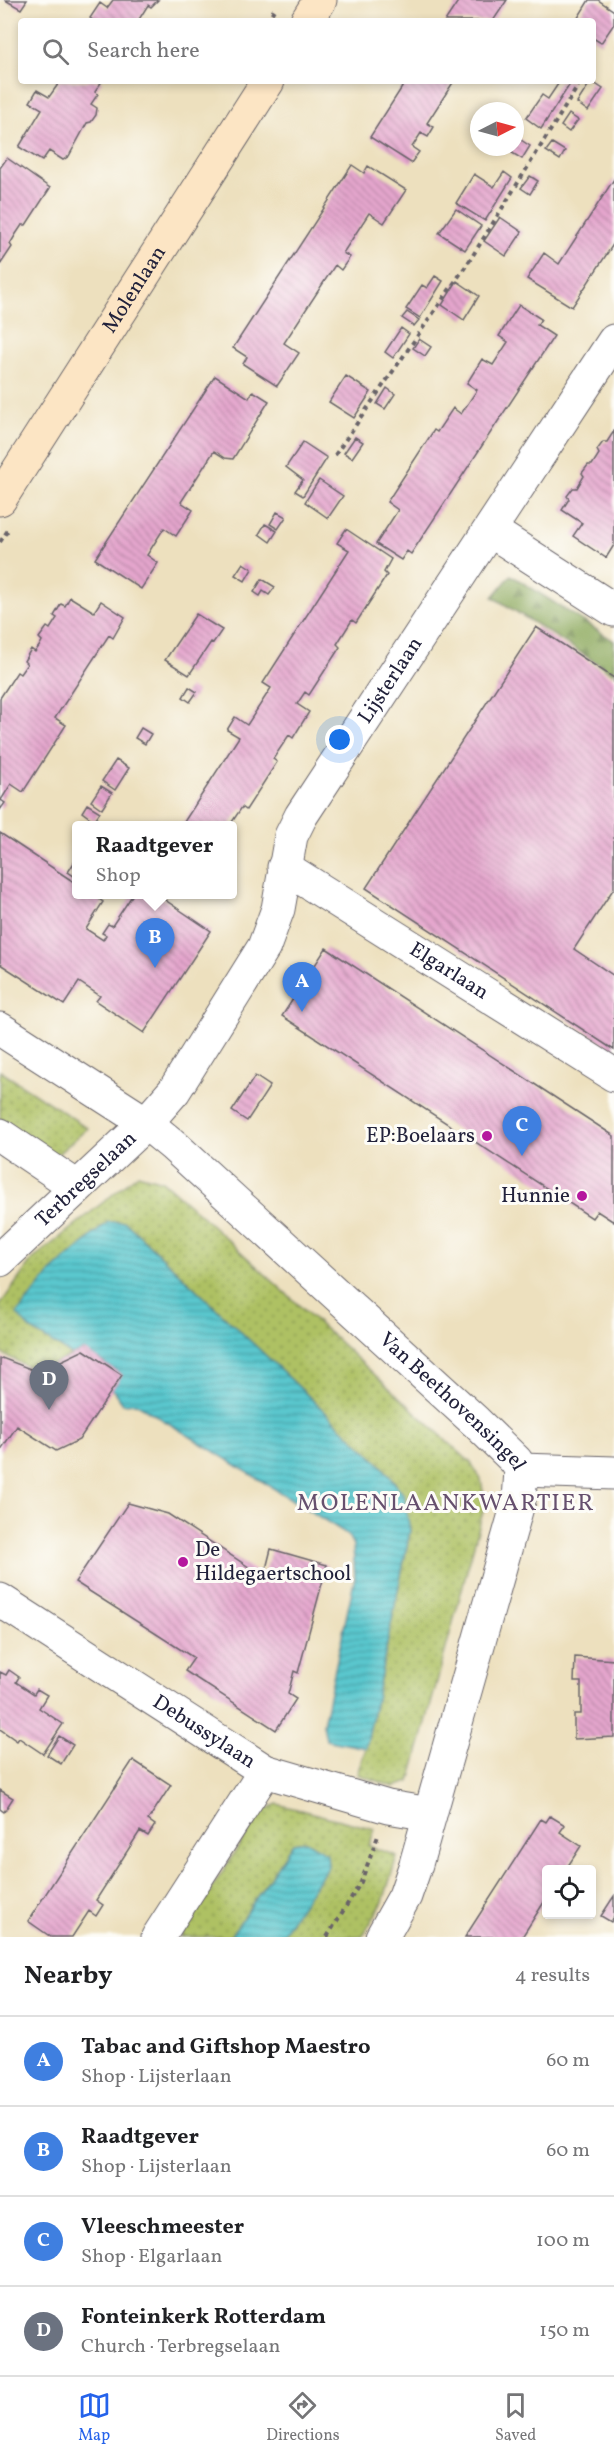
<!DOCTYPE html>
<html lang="en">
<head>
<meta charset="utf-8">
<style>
  :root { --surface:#fff; --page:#f2f2f2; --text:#202124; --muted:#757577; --line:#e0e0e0; --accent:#2563eb }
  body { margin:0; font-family:Vollkorn,serif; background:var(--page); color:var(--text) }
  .controls { position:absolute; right:18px; bottom:18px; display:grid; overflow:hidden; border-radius:6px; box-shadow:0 3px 9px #0003 }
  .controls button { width:54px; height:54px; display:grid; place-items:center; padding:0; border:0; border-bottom:2px solid var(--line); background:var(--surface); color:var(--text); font:30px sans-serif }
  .compass { position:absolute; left:470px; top:102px; width:54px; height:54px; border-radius:50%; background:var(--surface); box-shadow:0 3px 9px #0003; rotate:84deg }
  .you { position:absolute; left:340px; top:740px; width:21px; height:21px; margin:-15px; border:4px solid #fff; border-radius:50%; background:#1a73e8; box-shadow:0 0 0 9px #1a73e833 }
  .badge { display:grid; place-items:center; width:39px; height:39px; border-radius:50%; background:var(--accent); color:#fff; font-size:20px; font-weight:700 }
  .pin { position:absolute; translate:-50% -50px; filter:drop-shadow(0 2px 3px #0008) }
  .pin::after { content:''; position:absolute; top:32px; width:21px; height:18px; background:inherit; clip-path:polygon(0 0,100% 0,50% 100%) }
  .popup { position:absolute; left:72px; top:821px; width:165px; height:78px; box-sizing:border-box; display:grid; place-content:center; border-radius:6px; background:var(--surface); filter:drop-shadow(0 2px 4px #0005); font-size:20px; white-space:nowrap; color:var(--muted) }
  .popup b { font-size:22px; color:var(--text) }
  .popup::after { content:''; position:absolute; left:50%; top:100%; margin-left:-12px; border:12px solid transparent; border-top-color:var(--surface) }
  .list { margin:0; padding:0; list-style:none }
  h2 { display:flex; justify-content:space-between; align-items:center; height:78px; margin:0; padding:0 24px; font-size:26px }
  h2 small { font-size:20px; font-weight:400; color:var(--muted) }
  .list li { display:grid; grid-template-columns:39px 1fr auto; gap:18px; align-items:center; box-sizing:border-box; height:90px; padding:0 24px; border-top:2px solid var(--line) }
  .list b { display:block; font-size:22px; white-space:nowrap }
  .list p { margin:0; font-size:20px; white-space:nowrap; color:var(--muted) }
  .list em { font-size:20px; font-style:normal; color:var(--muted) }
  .icon { flex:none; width:33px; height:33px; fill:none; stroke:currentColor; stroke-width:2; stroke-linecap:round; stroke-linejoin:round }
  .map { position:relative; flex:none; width:614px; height:1937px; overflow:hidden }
  .search { position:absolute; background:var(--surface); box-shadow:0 3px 9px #0003; left:18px; right:18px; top:18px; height:66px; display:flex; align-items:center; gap:15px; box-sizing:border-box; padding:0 21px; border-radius:6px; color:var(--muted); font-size:22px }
  .sheet { height:438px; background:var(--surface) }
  nav { display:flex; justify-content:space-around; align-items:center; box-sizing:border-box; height:84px; border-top:2px solid var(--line); background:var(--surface); font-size:16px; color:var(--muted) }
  nav a { display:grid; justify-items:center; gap:3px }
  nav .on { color:var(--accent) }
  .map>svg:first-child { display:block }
  .green { fill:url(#green-dots); stroke:#687250; stroke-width:1.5 }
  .forest { fill:url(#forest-firs); stroke:#56644a; stroke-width:1.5 }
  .water { fill:url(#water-rules); stroke:#3e7484; stroke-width:1.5 }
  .building { fill:url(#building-back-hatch) }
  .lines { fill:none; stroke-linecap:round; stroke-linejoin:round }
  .minor-casing { stroke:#696469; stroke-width:35 }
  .secondary-casing { stroke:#696469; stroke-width:35 }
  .path { stroke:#696469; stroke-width:4; stroke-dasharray:4.5 4.5; stroke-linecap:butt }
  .minor { stroke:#fff; stroke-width:33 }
  .secondary { stroke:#fce5c4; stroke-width:33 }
  .poi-dot { fill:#b5179e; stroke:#fdfcf7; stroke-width:2 }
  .labels { text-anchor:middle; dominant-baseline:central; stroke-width:6; stroke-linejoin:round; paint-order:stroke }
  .street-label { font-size:21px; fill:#22223b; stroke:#fdfcf7 }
  .poi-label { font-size:21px; fill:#22223b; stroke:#fdfcf7; text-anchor:end }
  .quarter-label { font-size:24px; letter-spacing:1.5px; fill:#66506e; stroke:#fdfcf7 }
</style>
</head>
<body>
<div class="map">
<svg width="614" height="1937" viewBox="0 0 614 1937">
  <defs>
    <pattern id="green-dots" width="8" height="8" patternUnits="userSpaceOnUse" patternTransform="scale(1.5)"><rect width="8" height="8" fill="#aec164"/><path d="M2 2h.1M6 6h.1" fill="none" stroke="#8d9c54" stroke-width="1.8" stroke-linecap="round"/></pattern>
    <pattern id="forest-firs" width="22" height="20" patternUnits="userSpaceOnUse" patternTransform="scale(1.5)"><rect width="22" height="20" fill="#8aa75a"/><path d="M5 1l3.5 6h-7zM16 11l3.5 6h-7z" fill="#70884c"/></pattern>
    <pattern id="water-rules" width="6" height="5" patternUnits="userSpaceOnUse" patternTransform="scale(1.5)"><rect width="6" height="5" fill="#5ac7ce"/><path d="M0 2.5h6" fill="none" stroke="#4aa1a8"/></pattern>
    <pattern id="building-back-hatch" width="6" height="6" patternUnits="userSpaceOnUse" patternTransform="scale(1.5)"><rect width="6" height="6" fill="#e5a6cd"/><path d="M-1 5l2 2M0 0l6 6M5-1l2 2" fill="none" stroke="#b987a8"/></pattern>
  </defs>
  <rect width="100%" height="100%" fill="#fdfcf7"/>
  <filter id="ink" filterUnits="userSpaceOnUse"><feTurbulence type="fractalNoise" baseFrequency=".0167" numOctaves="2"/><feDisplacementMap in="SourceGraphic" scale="12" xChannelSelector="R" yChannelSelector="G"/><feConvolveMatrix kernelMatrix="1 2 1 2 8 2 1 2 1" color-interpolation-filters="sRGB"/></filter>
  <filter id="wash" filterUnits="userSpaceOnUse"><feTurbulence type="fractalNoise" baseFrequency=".008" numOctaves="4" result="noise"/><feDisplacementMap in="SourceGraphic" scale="24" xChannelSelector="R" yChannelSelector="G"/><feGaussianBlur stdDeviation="1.35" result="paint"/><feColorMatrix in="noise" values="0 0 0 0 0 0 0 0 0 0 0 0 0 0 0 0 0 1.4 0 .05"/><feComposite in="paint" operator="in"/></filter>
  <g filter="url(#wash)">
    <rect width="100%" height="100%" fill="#ede0be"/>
    <path class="green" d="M0,1071L88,1128L53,1158L0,1122Z
      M138,1174L162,1181L205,1219L471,1463L481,1479L485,1504L410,1782L394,1787L357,1774L366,1748L410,1531L395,1482L381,1465L125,1222H108L51,1272L30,1329L72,1355L38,1372L3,1354L0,1348V1305L32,1260Z
      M277,1804L375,1829L369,1846L397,1856L383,1902L362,1937H280L328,1866L326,1854L306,1841L293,1843L230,1937H180L261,1812Z"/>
    <path class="forest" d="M511,575L614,641V674L493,597Z"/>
    <path class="water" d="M108,1222H125L381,1465L404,1495L410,1531L366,1748L326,1740L323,1724L355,1577L353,1545L347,1534L136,1403L123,1404L112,1389L122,1375L84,1350L72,1355L30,1329L17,1314L51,1272Z
      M306,1841L327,1854L328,1866L280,1937H230L293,1843Z"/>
    <g id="blocks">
      <path class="building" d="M5,0H27L21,9Z
        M113,0H158L151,7L148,5L138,21H94L90,18L100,3L107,8Z
        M459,0H507L493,21H445Z
        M589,0H598L614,11V24L601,43L593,38V21H576Z
        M55,81H102L95,92L98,94L91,104L97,108L96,115L91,122L87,123L69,156L63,160L49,151L42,161L19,147L42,109L30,102L37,90L49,97L59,83Z
        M406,81H454L427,123L434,127L428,137L421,133L412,147L419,152L411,163L370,137Z
        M560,81H572L541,129L526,118L542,95L548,99Z
        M591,81L603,89L588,111L577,103Z
        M569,114L578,120L569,132L561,126Z
        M518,138L530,146L522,159L509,151L515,147Z
        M552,143L565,151L560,160L546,151Z
        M7,158L50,188L26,225H22L16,234L10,244L12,247L0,265V168Z
        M352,165L364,173L368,166L406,190L384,223L369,213L343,253L350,257L341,270L335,265L284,343L299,353L277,386L243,364L247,357L233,348Z
        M504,172L512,178L485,221L456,203L474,174L494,187Z
        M530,176L538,181L530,194L521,188Z
        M614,179V243L572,307L527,279L544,253L559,264Z
        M456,209L481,226L465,250L439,233Z
        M500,217L522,232L506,256L484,241Z
        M435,276L443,281L420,318L406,309L422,285L427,288Z
        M457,281L479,296L464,320L442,305Z
        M519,305L541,319L537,325L554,336L411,554L407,551L401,560L376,544L398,510L387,502L434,430L437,432L453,408L461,414L477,390L467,383L482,359L493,365L508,342L499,336Z
        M407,312L419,320L414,326L402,318Z
        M401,328L409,334L393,358L385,352Z
        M419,339L431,347L425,356L413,348Z
        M215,376L249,398L253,391L269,401L233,459L225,458L214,451L181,502L193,510L176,536L164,528L147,555L158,563L141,589L95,559Z
        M346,376L371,392L354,418L329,402Z
        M387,388L395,394L385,409L377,404Z
        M614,431V545L606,558L573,536L582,523L562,510L569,499L567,496L573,488H577L584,476L582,473L588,465H592L599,454L597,450L603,442H607Z
        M355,437L363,442L352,458L344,453Z
        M303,442L327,458L303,496L295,491L303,480L286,467Z
        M319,480L343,496L328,518L305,502Z
        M277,512L286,517L278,529L270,524Z
        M265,524L277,531L270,542L259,534Z
        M346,529L391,559L384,572L387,575L356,623L352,620L337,644L340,647L309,695L305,692L297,704L309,712L293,738L289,735L273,759L277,762L246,810L242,807L230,825H182L239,737L227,730L235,717L247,725L271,688L263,683L349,550L337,543Z
        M243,563L252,569L245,581L235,575Z
        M262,579L275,587L269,595L263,591L260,596L254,592Z
        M70,597L94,612L101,601L125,617L113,638L109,635L55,718L66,725L23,792L11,784L1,800L5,803L0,810V698L17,672L20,674L27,664L24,661L31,649L35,652L40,645L42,641L39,638L47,627L50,629L57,618L54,616L61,604L65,606Z
        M196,614L222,630L213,643L211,642L189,675L165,660Z
        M536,627L614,678V888L574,949L614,976V1050L366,888Z
        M189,687L197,692L190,702L183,697Z
        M141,728L151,734L145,744L135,738Z
        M116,760L129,768L115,790L102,781Z
        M101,786L112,793L102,809L91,801Z
        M87,804L100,812L94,821L82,812Z
        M0,833L77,884V894H92L103,902L86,929L103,940L106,935L102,933L108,924L112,926L133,894H156L211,931L144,1033L96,1001L100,996L79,982L64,1005L0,964Z
        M77,858V878L68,872Z
        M326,948L614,1136V1222L597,1211L592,1218L282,1016Z
        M255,1076L270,1086L247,1121L232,1111Z
        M84,1350L122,1375L79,1440L56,1451L17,1426L0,1451V1359L2,1358L38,1372Z
        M128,1503L168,1514L264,1577L271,1549L327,1565L298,1673L294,1671L288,1694L296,1699L276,1730L185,1671L194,1658L75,1582Z
        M575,1657L614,1660V1737L574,1739V1714H581V1682H574Z
        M9,1670L19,1677L16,1682L34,1694L37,1689L47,1695L39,1708L63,1724L43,1754L19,1738L17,1741L0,1729V1672L6,1675Z
        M59,1736L73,1745L61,1764L47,1755Z
        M133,1760L171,1785L148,1820L155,1825L148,1836L140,1831L96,1900L103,1905L96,1916L89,1911L72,1937H51L28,1921Z
        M0,1790L13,1798L4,1812L0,1809Z
        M550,1816L565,1825L560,1832L581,1846L566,1869H546V1899L522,1937H465L541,1819L546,1822Z
        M614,1896V1917L611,1922L601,1916Z"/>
    </g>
  </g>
  <g filter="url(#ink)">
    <use href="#blocks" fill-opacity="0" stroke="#696469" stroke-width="1.5"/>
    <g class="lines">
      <defs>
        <g id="minor">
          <path d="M491,531L614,610"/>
          <path id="s1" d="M284,867L614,1075"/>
          <path id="s2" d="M0,1029L146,1123L174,1146L476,1422L516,1461L521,1470L519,1500L416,1864L405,1896L382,1937"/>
          <path d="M0,1135L77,1187"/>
          <path id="s3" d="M0,1260L146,1123L174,1091L264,947L278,909L291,836L301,816L614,341"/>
          <path d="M521,1470L614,1473"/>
          <path id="s4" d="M0,1600L265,1771L388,1807L430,1814"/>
          <path d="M158,1937L265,1771"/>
        </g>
        <g id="secondary">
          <path d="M307,21L320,0"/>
          <path id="s5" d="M0,499L268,81"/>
        </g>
      </defs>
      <use href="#minor" class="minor-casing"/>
      <use href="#secondary" class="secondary-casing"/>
      <path class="path" d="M267,21L275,8
        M335,455L470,260L578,86
        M0,542L8,530
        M327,1937L361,1882L378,1836"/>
      <use href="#minor" class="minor"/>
      <use href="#secondary" class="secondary"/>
    </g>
  </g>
  <g class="poi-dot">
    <circle cx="487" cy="1136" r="6"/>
    <circle cx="582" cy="1196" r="6"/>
    <circle cx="183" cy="1562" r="6"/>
  </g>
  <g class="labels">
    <g class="street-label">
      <text stroke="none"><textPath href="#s5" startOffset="249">Molenlaan</textPath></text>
      <text stroke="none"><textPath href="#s3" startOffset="712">Lijsterlaan</textPath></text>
      <text stroke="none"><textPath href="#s1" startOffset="195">Elgarlaan</textPath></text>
      <text stroke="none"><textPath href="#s3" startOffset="118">Terbregselaan</textPath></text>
      <text stroke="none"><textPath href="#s2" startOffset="588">Van Beethovensingel</textPath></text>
      <text stroke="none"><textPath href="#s4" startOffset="243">Debussylaan</textPath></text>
    </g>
    <g class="poi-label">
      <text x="475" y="1136">EP:Boelaars</text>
      <text x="570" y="1196">Hunnie</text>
      <text x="195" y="1550" text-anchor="start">De<tspan x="195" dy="24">Hildegaertschool</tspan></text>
    </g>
    <g class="quarter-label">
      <text x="446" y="1504">MOLENLAANKWARTIER</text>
    </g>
  </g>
</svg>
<div class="controls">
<button><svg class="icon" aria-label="locate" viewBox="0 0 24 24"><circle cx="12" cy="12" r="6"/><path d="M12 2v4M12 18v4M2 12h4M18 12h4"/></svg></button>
</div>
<svg class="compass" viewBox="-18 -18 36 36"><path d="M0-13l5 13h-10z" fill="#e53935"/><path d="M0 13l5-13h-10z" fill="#757577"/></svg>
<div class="you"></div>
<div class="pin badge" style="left:302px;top:1012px;background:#3f7fe0">A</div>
<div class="pin badge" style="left:155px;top:968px;background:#3f7fe0">B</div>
<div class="popup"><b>Raadtgever</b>Shop</div>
<div class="pin badge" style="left:522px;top:1156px;background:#3f7fe0">C</div>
<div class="pin badge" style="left:49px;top:1410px;background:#6b7280">D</div>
<div class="search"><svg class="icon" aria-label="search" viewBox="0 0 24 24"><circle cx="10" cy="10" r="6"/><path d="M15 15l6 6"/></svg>Search here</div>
</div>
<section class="sheet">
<h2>Nearby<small>4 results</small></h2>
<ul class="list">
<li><span class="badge" style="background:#3f7fe0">A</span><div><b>Tabac and Giftshop Maestro</b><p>Shop · Lijsterlaan</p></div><em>60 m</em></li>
<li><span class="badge" style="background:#3f7fe0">B</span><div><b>Raadtgever</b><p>Shop · Lijsterlaan</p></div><em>60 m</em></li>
<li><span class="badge" style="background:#3f7fe0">C</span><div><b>Vleeschmeester</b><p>Shop · Elgarlaan</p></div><em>100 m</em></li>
<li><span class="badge" style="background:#6b7280">D</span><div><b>Fonteinkerk Rotterdam</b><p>Church · Terbregselaan</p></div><em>150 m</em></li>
</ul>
</section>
<nav>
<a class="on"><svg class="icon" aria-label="map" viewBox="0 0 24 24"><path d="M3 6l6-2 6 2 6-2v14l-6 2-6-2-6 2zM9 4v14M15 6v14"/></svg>Map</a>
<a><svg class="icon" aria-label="directions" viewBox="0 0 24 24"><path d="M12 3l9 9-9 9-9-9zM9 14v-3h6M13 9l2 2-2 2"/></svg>Directions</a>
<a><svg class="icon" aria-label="saved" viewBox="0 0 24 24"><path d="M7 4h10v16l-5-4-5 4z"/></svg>Saved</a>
</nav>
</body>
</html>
